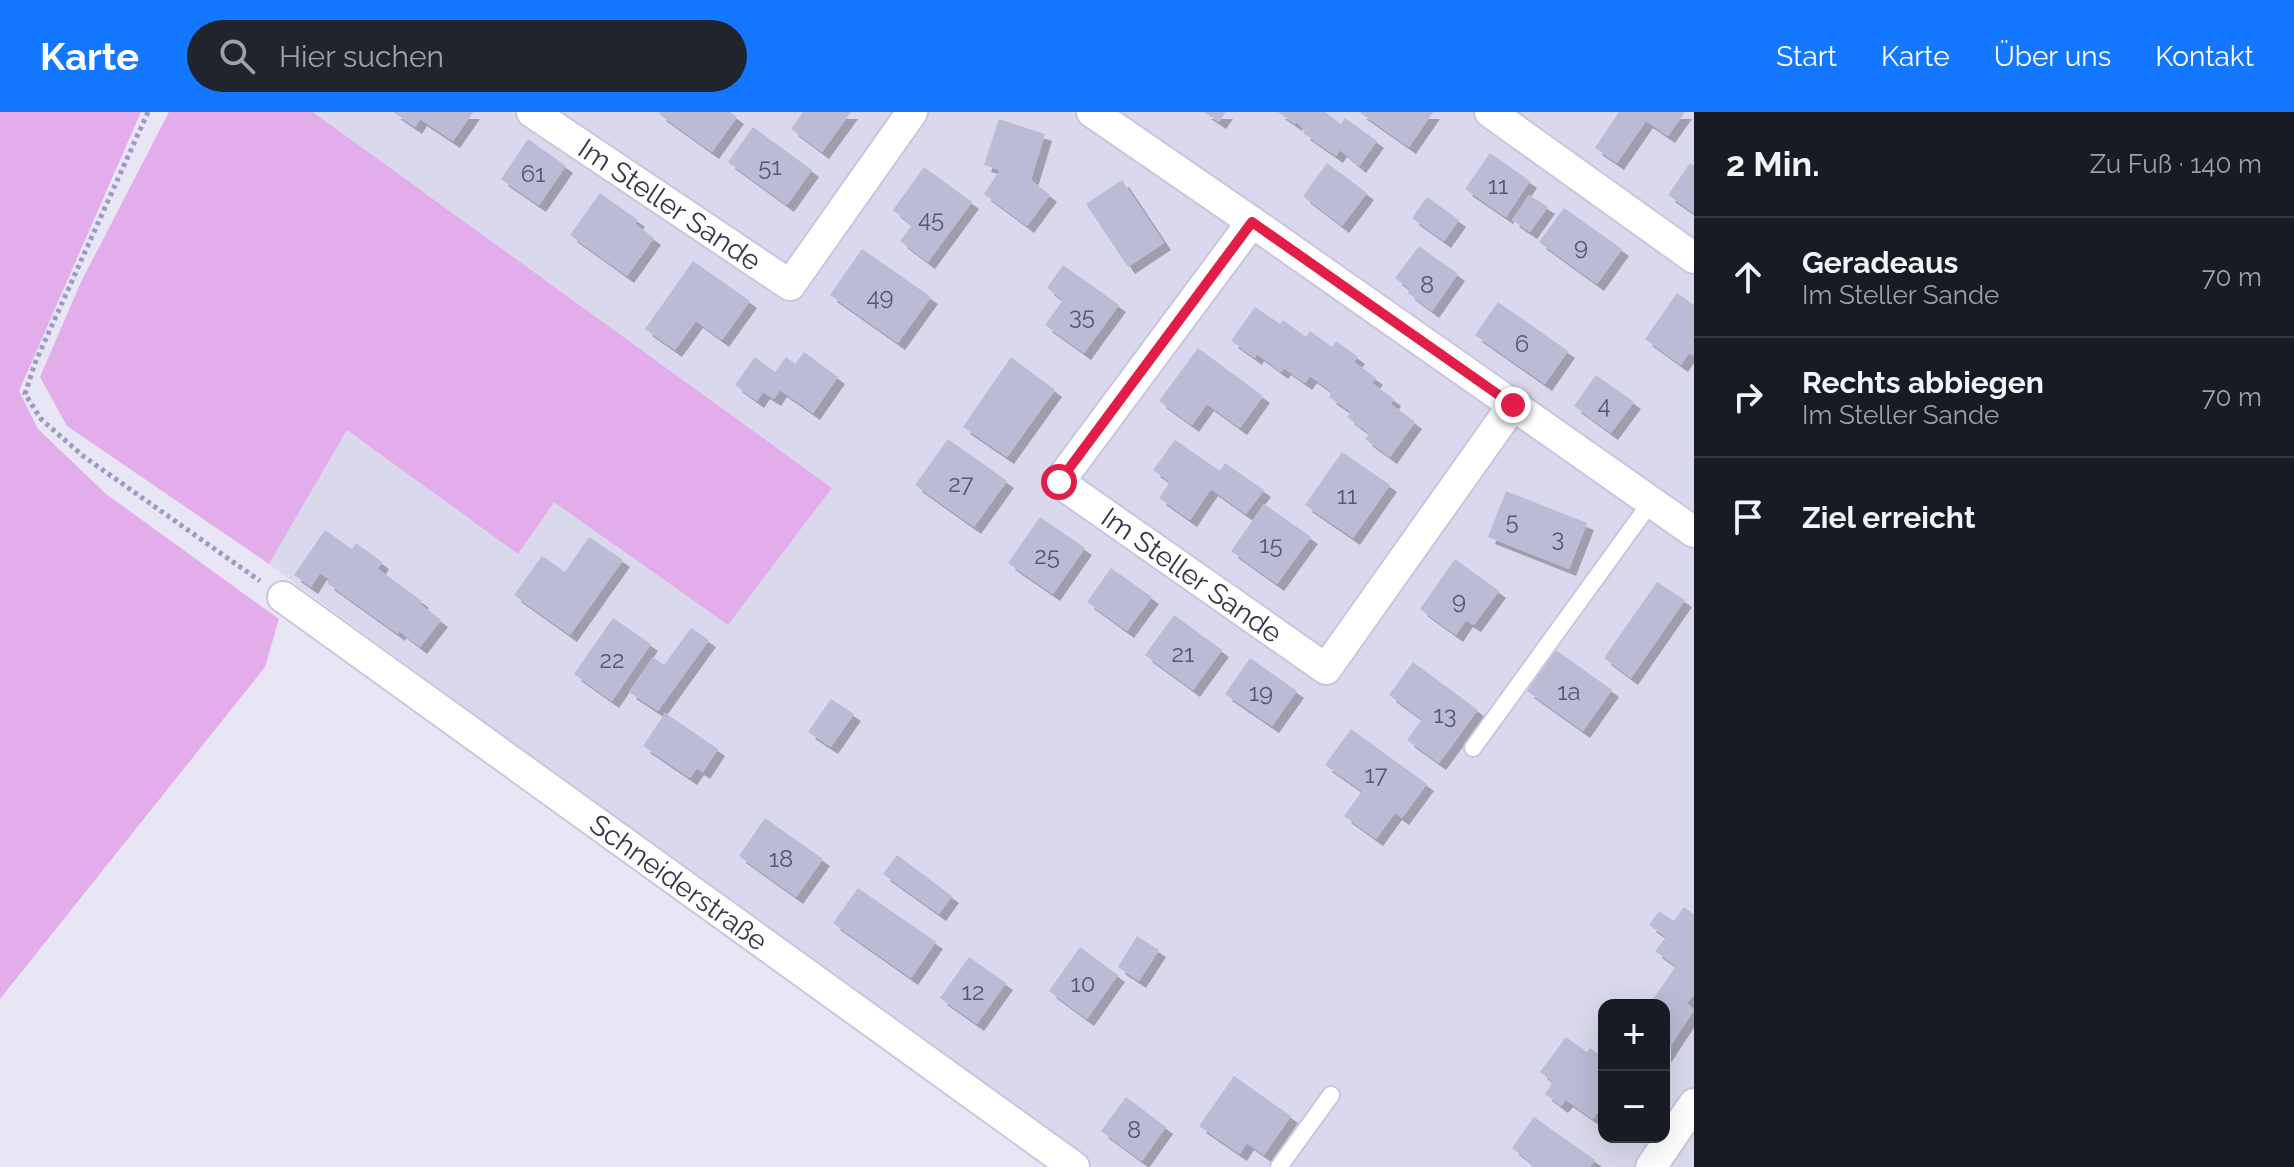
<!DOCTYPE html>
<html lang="de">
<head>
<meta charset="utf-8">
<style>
  :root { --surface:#171b24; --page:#20242c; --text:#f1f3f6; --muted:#9ea1a6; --line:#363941; --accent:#1377ff }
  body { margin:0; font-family:Raleway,sans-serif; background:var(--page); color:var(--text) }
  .controls { position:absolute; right:24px; bottom:24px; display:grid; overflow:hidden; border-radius:16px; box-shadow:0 8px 32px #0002 }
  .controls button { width:72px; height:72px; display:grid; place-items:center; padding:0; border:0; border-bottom:2px solid var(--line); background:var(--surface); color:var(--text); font:40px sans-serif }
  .stop { position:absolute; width:24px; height:24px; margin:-18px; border:6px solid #e11d48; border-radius:50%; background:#fff }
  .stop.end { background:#e11d48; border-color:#fff; box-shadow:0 2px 8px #0008 }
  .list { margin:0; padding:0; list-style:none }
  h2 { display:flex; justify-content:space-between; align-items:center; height:104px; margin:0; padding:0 32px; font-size:34px }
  h2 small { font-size:26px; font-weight:400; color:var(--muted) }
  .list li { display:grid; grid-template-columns:52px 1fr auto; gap:24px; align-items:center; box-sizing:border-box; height:120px; padding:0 32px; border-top:2px solid var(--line) }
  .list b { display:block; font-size:30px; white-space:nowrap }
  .list p { margin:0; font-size:26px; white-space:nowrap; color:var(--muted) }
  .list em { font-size:26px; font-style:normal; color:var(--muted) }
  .icon { flex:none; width:44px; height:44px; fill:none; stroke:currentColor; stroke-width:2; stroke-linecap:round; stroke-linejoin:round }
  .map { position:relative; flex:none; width:1694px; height:1055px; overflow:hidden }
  header { display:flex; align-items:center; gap:48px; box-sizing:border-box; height:112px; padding:0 40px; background:var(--accent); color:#fff }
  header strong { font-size:38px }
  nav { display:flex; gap:44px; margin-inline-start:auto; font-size:28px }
  .search { width:560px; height:72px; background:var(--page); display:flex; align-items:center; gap:20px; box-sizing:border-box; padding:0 28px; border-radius:44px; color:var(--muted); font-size:30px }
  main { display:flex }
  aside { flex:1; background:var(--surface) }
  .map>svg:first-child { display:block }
  .residential { fill:#dad8ec; fill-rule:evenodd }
  .green { fill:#e3adeb }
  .building { fill:#bcbbd6; filter:url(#shadow) }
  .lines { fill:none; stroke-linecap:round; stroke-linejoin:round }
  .service-casing { stroke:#c8c5de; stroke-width:20 }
  .minor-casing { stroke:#c8c5de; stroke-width:34 }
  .path { stroke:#9c99c3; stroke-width:5; stroke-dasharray:4 4; stroke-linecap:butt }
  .service { stroke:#fff; stroke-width:16 }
  .minor { stroke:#fff; stroke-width:30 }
  .route { stroke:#e11d48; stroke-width:10 }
  .labels { text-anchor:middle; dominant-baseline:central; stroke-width:6; stroke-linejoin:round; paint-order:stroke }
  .number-label { font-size:24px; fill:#58566b }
  .street-label { font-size:28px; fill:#363547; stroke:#fff }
</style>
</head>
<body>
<header>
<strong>Karte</strong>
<div class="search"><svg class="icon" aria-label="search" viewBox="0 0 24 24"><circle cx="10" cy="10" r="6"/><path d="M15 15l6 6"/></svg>Hier suchen</div>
<nav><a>Start</a><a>Karte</a><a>Über uns</a><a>Kontakt</a></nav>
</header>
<main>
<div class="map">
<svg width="1694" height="1055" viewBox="0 0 1694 1055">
  <defs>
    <filter id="shadow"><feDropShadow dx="7" dy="7" stdDeviation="0" flood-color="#0004"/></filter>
  </defs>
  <rect width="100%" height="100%" fill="#e8e6f4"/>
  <path class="residential" d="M313,0H1694V1055H1094L269,452L347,318L517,441L554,389L728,513L832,376ZM1604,893H1664V1025H1604Z"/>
  <path class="green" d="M0,0H141L19,279L38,317L106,382L279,507L265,555L0,887Z
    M169,0H313L832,376L728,513L554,390L518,442L347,318L269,452L67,314L40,265L81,170Z"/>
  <path class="building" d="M393,0H473L453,29L420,7L415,15Z
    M661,0H730L737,5L712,40L659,2Z
    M803,0H851L822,40L791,17Z
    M1204,0H1226L1219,10Z
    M1278,0H1325L1341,12L1345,6L1377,29L1359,54L1340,38L1336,44L1303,21L1305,18L1296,10L1295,12Z
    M1359,0H1433L1409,35Z
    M1619,0H1685L1668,24L1646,9L1617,51L1595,36Z
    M999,7L1045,22L1031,68L1050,83L1027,114L984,82L1000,58L984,53Z
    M753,15L812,58L787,93L728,50Z
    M528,27L566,54L539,93L501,67Z
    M1490,41L1530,69L1506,105L1465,77Z
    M1327,51L1367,81L1342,114L1303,84Z
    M1690,51L1694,54V101L1668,83Z
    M924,55L972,90L928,150L900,129L912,113L893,98Z
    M1122,68L1164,131L1128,155L1086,92Z
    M600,81L638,108L635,112L654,126L627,164L570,123Z
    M1529,83L1548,95L1530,120L1512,108Z
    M1427,85L1459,108L1444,129L1412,106Z
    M1564,96L1622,137L1597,172L1539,130Z
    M1419,134L1458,162L1432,199L1408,181L1410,177L1395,166Z
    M862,137L931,185L898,231L830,183Z
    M693,149L750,189L722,228L696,209L675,238L645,217Z
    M1063,153L1119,193L1084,241L1045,213L1063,188L1047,176Z
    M1677,181L1694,193V244L1689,241L1681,253L1645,227Z
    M1498,190L1568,239L1545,272L1475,223Z
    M1255,195L1280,212L1283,208L1306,225L1310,219L1332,235L1336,229L1358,245L1354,250L1376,266L1372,271L1394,287L1391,292L1415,310L1390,345L1365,327L1370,322L1347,305L1351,300L1329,285L1332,280L1310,264L1305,271L1284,256L1281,260L1257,242L1255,246L1231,229Z
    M1198,236L1263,284L1240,316L1207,292L1192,313L1159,289Z
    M804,240L838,265L813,301L780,278L774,287L763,280L757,289L735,273L755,245L775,260L786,245L795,252Z
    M1011,245L1055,278L1007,345L963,315Z
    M1596,263L1634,290L1611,321L1574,294Z
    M948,327L1007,369L974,415L915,373Z
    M1175,328L1220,359L1225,351L1264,378L1246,402L1211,377L1190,408L1159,386L1170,370L1153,358Z
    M1342,340L1390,373L1353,426L1305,393Z
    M1506,379L1587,411L1569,457L1488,425Z
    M1264,392L1311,425L1277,472L1231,439Z
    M1040,405L1085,436L1053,482L1008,451Z
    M325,418L352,437L356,431L382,450L378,457L422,489L420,492L441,508L420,535L399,519L398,522L327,471L330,468L320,461L311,475L294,463Z
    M589,425L623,448L570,523L514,483L542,444L565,460Z
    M1455,447L1499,479L1474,513L1466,508L1456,523L1420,497Z
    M1111,456L1152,485L1127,519L1087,490Z
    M1657,470L1685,488L1631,566L1604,546Z
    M1174,503L1222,538L1193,578L1145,543Z
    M613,506L651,532L612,589L574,562Z
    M691,516L709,528L658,599L629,580L653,545L664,553Z
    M1556,538L1612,578L1583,619L1527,579Z
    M1250,546L1297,579L1272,614L1225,582Z
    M1413,550L1478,598L1439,651L1407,628L1422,607L1389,583Z
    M831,587L854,602L831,635L808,620Z
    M665,601L718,637L703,660L697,656L690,666L643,634Z
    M1351,617L1427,672L1402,706L1395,701L1376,727L1344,704L1362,679L1325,653Z
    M765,706L823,747L796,785L739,744Z
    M897,743L952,784L939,802L883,762Z
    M858,776L936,830L911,866L833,811Z
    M1684,795L1694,802V882L1687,891L1694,898L1664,944V893H1649L1676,854L1655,839L1666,825L1649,813L1659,799L1674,809Z
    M1137,824L1159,838L1139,869L1118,855Z
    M1080,835L1118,863L1087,907L1049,879Z
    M969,845L1006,871L977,912L940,886Z
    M1566,925L1587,940L1590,936L1604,946V992L1593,1007L1566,988L1561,994L1545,982L1553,970L1540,960Z
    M1234,964L1291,1004L1264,1043L1247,1031L1240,1042L1199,1014Z
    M1126,985L1166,1015L1142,1049L1101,1019Z
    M1534,1005L1595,1048L1590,1055H1531L1533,1052L1512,1036Z"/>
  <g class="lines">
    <defs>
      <path id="service" d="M1473,636L1651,390
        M1279,1055L1331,983"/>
      <g id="minor">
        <path id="s1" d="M532,0L790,173L912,0"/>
        <path d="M1092,0L1252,110L1694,420"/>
        <path d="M1490,0L1694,146"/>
        <path id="s2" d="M1252,110L1059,370L1326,557L1513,293"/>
        <path id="s3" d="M283,485L1074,1055"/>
        <path d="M1651,1055L1694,992"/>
      </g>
    </defs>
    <use href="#service" class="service-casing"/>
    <use href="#minor" class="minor-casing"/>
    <path class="path" d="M148,0L35,251L25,282L41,307L83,344L260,469"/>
    <use href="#service" class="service"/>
    <use href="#minor" class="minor"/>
  </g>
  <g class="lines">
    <path class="route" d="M1059,370L1252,110L1513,293"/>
  </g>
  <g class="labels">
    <g class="number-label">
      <text x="770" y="54">51</text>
      <text x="533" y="61">61</text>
      <text x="1498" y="73">11</text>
      <text x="931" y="106">45</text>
      <text x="1581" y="134">9</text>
      <text x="1427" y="172">8</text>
      <text x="880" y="184">49</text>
      <text x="1082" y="203">35</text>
      <text x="1522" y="231">6</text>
      <text x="1604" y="292">4</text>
      <text x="961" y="371">27</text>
      <text x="1347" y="383">11</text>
      <text x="1512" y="408">5</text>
      <text x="1558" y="425">3</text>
      <text x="1271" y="432">15</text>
      <text x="1047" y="443">25</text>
      <text x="1459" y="488">9</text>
      <text x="1183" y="541">21</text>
      <text x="612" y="547">22</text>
      <text x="1569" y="579">1a</text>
      <text x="1261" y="580">19</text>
      <text x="1445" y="602">13</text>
      <text x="1376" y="662">17</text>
      <text x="781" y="746">18</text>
      <text x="1083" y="871">10</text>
      <text x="973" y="879">12</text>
      <text x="1134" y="1017">8</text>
    </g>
    <g class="street-label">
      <text stroke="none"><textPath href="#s1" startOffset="166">Im Steller Sande</textPath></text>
      <text stroke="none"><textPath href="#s2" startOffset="486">Im Steller Sande</textPath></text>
      <text stroke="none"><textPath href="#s3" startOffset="488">Schneiderstraße</textPath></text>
    </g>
  </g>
</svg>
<div class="controls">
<button>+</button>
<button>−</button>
</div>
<div class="stop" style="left:1059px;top:370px"></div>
<div class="stop end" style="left:1513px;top:293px"></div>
</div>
<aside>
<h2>2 Min.<small>Zu Fuß · 140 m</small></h2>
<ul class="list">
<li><svg class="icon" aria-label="ahead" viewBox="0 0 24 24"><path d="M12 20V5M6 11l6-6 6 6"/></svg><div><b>Geradeaus</b><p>Im Steller Sande</p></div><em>70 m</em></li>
<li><svg class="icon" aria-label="right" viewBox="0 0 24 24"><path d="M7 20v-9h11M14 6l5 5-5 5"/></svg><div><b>Rechts abbiegen</b><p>Im Steller Sande</p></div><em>70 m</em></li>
<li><svg class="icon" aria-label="arrive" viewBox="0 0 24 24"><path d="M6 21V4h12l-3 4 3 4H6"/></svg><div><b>Ziel erreicht</b></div></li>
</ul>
</aside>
</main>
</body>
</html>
